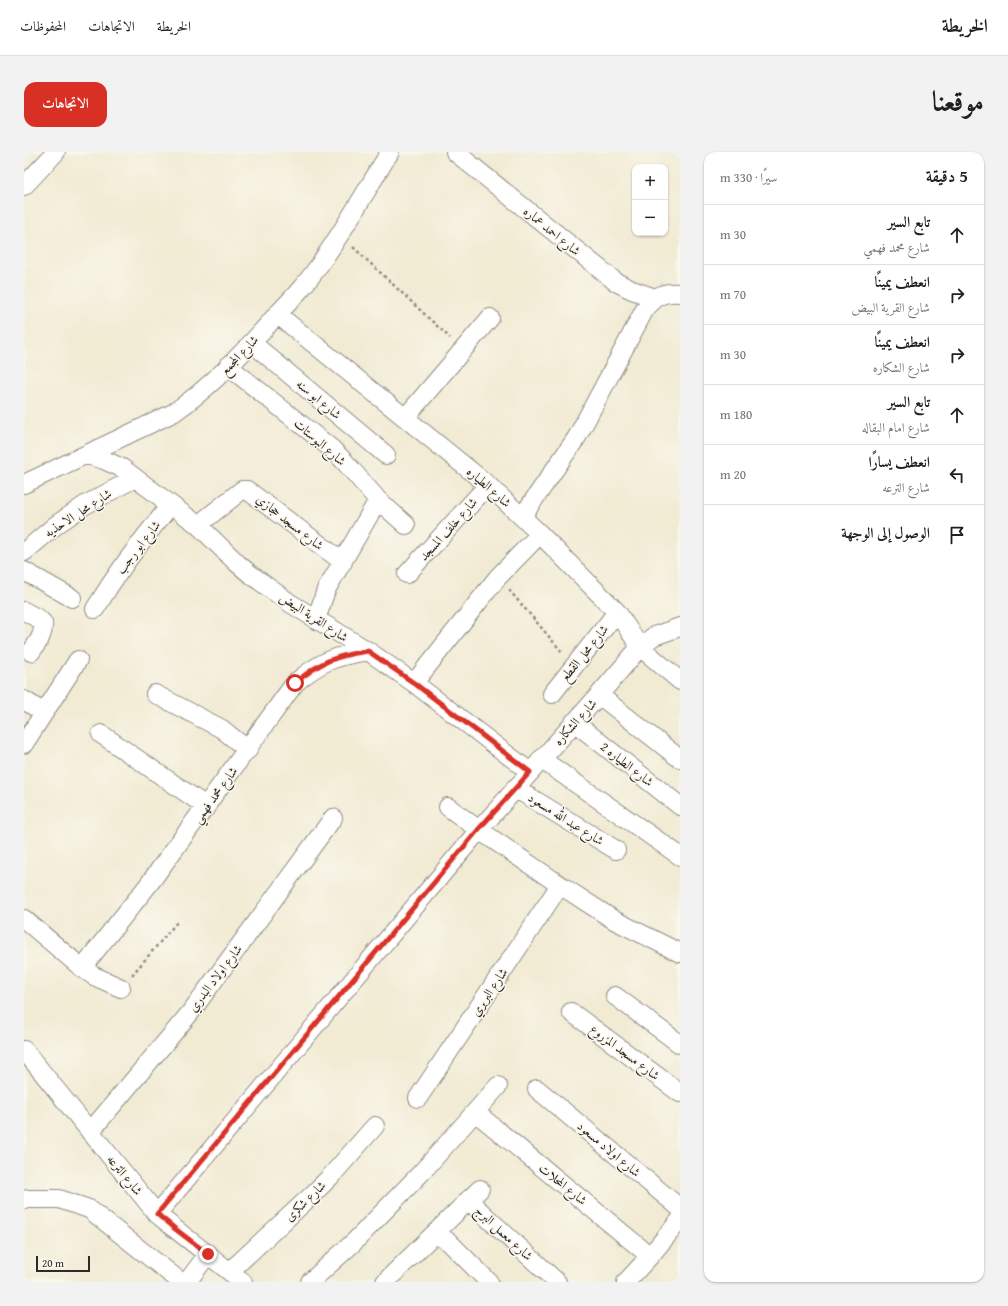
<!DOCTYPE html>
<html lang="ar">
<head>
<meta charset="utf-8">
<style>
  :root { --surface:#fff; --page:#f2f2f2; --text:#202124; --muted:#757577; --line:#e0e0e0; --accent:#d93025 }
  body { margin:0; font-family:"Gentium Book Plus",Amiri,serif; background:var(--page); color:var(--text); direction:rtl }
  .controls { position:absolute; right:12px; top:12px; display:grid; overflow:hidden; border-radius:8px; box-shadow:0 1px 3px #0004 }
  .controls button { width:36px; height:36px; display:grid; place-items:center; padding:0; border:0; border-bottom:1px solid var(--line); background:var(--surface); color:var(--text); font:20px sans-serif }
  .scale { position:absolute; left:12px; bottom:10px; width:54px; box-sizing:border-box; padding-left:4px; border:2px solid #2b2b2b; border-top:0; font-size:11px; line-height:14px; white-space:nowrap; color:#2b2b2b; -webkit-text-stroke:3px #fbf7ec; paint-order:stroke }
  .stop { position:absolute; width:12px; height:12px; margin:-9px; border:3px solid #d93025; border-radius:50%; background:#fff }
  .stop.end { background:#d93025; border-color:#fff; box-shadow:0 1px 4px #0008 }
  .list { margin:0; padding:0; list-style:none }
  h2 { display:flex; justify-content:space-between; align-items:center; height:52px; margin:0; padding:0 16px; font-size:17px }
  h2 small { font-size:13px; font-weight:400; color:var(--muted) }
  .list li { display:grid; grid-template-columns:26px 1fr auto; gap:12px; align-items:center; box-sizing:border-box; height:60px; padding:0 16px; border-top:1px solid var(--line) }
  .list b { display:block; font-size:15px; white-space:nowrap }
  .list p { margin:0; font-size:13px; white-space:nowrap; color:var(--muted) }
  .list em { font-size:13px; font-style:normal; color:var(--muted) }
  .icon { flex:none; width:22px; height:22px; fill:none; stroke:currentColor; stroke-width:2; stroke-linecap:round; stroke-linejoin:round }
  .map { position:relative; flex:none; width:656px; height:1130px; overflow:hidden; direction:ltr; border-radius:12px }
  header { display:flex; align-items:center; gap:24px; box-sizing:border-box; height:56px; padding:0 20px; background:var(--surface); border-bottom:1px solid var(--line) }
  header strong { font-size:19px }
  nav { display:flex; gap:22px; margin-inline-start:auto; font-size:14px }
  .intro { display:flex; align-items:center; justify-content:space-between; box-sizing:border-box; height:96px; padding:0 24px }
  h1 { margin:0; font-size:28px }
  .button { padding:10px 18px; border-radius:12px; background:var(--accent); color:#fff; font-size:14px; font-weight:700 }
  main { display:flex; gap:24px; padding:0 24px }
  aside { flex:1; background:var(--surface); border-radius:12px; box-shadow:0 1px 3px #0004 }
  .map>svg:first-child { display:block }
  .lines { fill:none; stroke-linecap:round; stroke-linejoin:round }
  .street-casing { stroke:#8e8b80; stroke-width:20 }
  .path { stroke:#8e8b80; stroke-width:2.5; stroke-dasharray:3 3; stroke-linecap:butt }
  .street { stroke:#fff; stroke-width:18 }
  .route { stroke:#d93025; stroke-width:5 }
  .labels { text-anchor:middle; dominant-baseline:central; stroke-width:3; stroke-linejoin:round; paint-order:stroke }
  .street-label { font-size:13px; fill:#2b2b2b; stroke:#fbf7ec }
</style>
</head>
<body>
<header>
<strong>الخريطة</strong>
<nav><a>الخريطة</a><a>الاتجاهات</a><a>المحفوظات</a></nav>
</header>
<div class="intro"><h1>موقعنا</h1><a class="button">الاتجاهات</a></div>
<main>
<aside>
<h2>5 دقيقة<small>سيرًا · 330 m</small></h2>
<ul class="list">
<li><svg class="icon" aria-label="ahead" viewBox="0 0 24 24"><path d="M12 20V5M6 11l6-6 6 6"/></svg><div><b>تابع السير</b><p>شارع محمد فهمي</p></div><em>30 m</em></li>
<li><svg class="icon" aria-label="right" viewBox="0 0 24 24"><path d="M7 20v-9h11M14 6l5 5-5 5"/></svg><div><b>انعطف يمينًا</b><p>شارع القرية البيض</p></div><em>70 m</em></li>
<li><svg class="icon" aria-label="right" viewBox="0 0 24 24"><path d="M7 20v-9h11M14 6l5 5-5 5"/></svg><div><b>انعطف يمينًا</b><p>شارع الشكاره</p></div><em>30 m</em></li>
<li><svg class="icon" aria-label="ahead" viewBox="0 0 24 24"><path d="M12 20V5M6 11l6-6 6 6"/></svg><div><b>تابع السير</b><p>شارع امام البقاله</p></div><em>180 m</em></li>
<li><svg class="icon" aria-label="left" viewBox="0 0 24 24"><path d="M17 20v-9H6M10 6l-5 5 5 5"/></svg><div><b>انعطف يسارًا</b><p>شارع الترعه</p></div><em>20 m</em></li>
<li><svg class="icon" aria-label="arrive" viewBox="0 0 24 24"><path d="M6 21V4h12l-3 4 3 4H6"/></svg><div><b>الوصول إلى الوجهة</b></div></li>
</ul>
</aside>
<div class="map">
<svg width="656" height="1130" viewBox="0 0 656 1130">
  <rect width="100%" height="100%" fill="#fbf7ec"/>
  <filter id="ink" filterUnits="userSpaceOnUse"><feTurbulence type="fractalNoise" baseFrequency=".025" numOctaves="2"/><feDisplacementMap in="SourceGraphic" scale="8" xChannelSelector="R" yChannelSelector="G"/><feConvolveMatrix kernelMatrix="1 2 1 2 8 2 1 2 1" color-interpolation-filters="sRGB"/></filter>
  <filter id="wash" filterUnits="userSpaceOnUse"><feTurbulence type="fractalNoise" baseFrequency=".012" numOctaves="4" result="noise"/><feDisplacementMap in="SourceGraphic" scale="16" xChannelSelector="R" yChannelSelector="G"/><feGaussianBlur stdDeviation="0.9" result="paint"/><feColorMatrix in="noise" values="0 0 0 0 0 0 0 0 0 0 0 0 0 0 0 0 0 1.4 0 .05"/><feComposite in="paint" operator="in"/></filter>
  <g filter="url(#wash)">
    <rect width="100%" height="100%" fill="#f1ebd4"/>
  </g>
  <g filter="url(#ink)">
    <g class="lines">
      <defs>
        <path id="street" d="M431,0L592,130L608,138L631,146
          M0,34L32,0
          M253,162L464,333L516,382L593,460L616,495L656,529
          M228,191L362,303
          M204,214L308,297L320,309L354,348L382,373
          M381,266L466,166
          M63,303L80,308L98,316L138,346L142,355L141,360C115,391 92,422 71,457
          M0,332L149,261C187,235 219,201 250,166C268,147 286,128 300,106C324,72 344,35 366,0
          M138,346L174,373L213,411L226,422L266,451L344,499L390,531L506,620
          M498,365L553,285L621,157C632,145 638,139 656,141
          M174,373L218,338H223L319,410
          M0,400L32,373L61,353L111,326
          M0,419L48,446
          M383,422L464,333
          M0,459L15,467L19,471C20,483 14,490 7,500
          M292,468L302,438L354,348
          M390,531L474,425L516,382
          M131,542L198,577L224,598
          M528,542L593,460
          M575,543L656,607
          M0,548L20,561
          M550,570L656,654
          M77,582L183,655
          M0,592L54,508
          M517,607L656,704
          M491,636L592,698
          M424,655L455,678L536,733L590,768L656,801
          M0,767L58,816L70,824L97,836
          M58,816L125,732L271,531C297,509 311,504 344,499
          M591,844L656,892
          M547,860L656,941
          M0,898L133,1062L150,1076L219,1130
          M513,937L656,1056
          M394,946L536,733
          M451,960L626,1104
          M66,980L166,861L309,666
          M0,1048L4,1047H35L65,1057L157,1130
          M444,1048L533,1130
          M133,1062L455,678L575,543L616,495L630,484L656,475
          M409,1083L456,1037
          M206,1119L288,1043L307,1024L351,974
          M163,1130L184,1102
          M286,1130L330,1090L398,1020L474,934
          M361,1130L409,1083L415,1084L425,1090L465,1130
          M602,1130L626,1104L656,1068"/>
      </defs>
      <use href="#street" class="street-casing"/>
      <path class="path" d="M329,95L426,186
        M485,438L539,501
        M108,823L154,769"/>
      <use href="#street" class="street"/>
    </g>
  </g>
  <g class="lines" filter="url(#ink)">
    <path class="route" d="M184,1102L150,1076L133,1062L454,678L506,620L390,531L344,499C311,504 297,509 271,531"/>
  </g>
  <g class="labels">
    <g class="street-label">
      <text transform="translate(528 79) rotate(39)">شارع احمد عماره</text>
      <text transform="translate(215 203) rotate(-46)">شارع المجمع</text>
      <text transform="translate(295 247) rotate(40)">شارع ابو سنه</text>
      <text transform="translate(296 290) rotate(41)">شارع البوستات</text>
      <text transform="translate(465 335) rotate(41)">شارع الطياره</text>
      <text transform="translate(54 361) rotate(-33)">شارع محل الاحذيه</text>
      <text transform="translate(266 370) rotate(38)">شارع مسجد حجازي</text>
      <text transform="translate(424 377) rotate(-48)">شارع خلف المسجد</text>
      <text transform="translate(114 395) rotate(-52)">شارع ابو رجب</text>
      <text transform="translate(290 465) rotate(33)">شارع القرية البيض</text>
      <text transform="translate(560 501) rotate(-51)">شارع محل القطع</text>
      <text transform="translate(551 570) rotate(-48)">شارع الشكاره</text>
      <text transform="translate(603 612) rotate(38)">شارع الطياره 2</text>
      <text transform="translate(191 643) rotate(-54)">شارع محمد فهمي</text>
      <text transform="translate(542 667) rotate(32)">شارع عبد الله مسعود</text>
      <text transform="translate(191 826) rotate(-53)">شارع اولاد البدري</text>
      <text transform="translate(465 840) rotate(-56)">شارع البربري</text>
      <text transform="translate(601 900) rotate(37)">شارع مسجد المزروع</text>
      <text transform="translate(585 997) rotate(40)">شارع اولاد مسعود</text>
      <text transform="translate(101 1023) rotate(51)">شارع الترعه</text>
      <text transform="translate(539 1032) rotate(39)">شارع المحلات</text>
      <text transform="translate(281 1049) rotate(-44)">شارع شكرى</text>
      <text transform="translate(480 1081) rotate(43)">شارع معمل البرج</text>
    </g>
  </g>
</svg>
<div class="controls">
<button>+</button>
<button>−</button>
</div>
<div class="scale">20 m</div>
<div class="stop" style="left:271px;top:531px"></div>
<div class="stop end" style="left:184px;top:1102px"></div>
</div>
</main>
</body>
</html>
